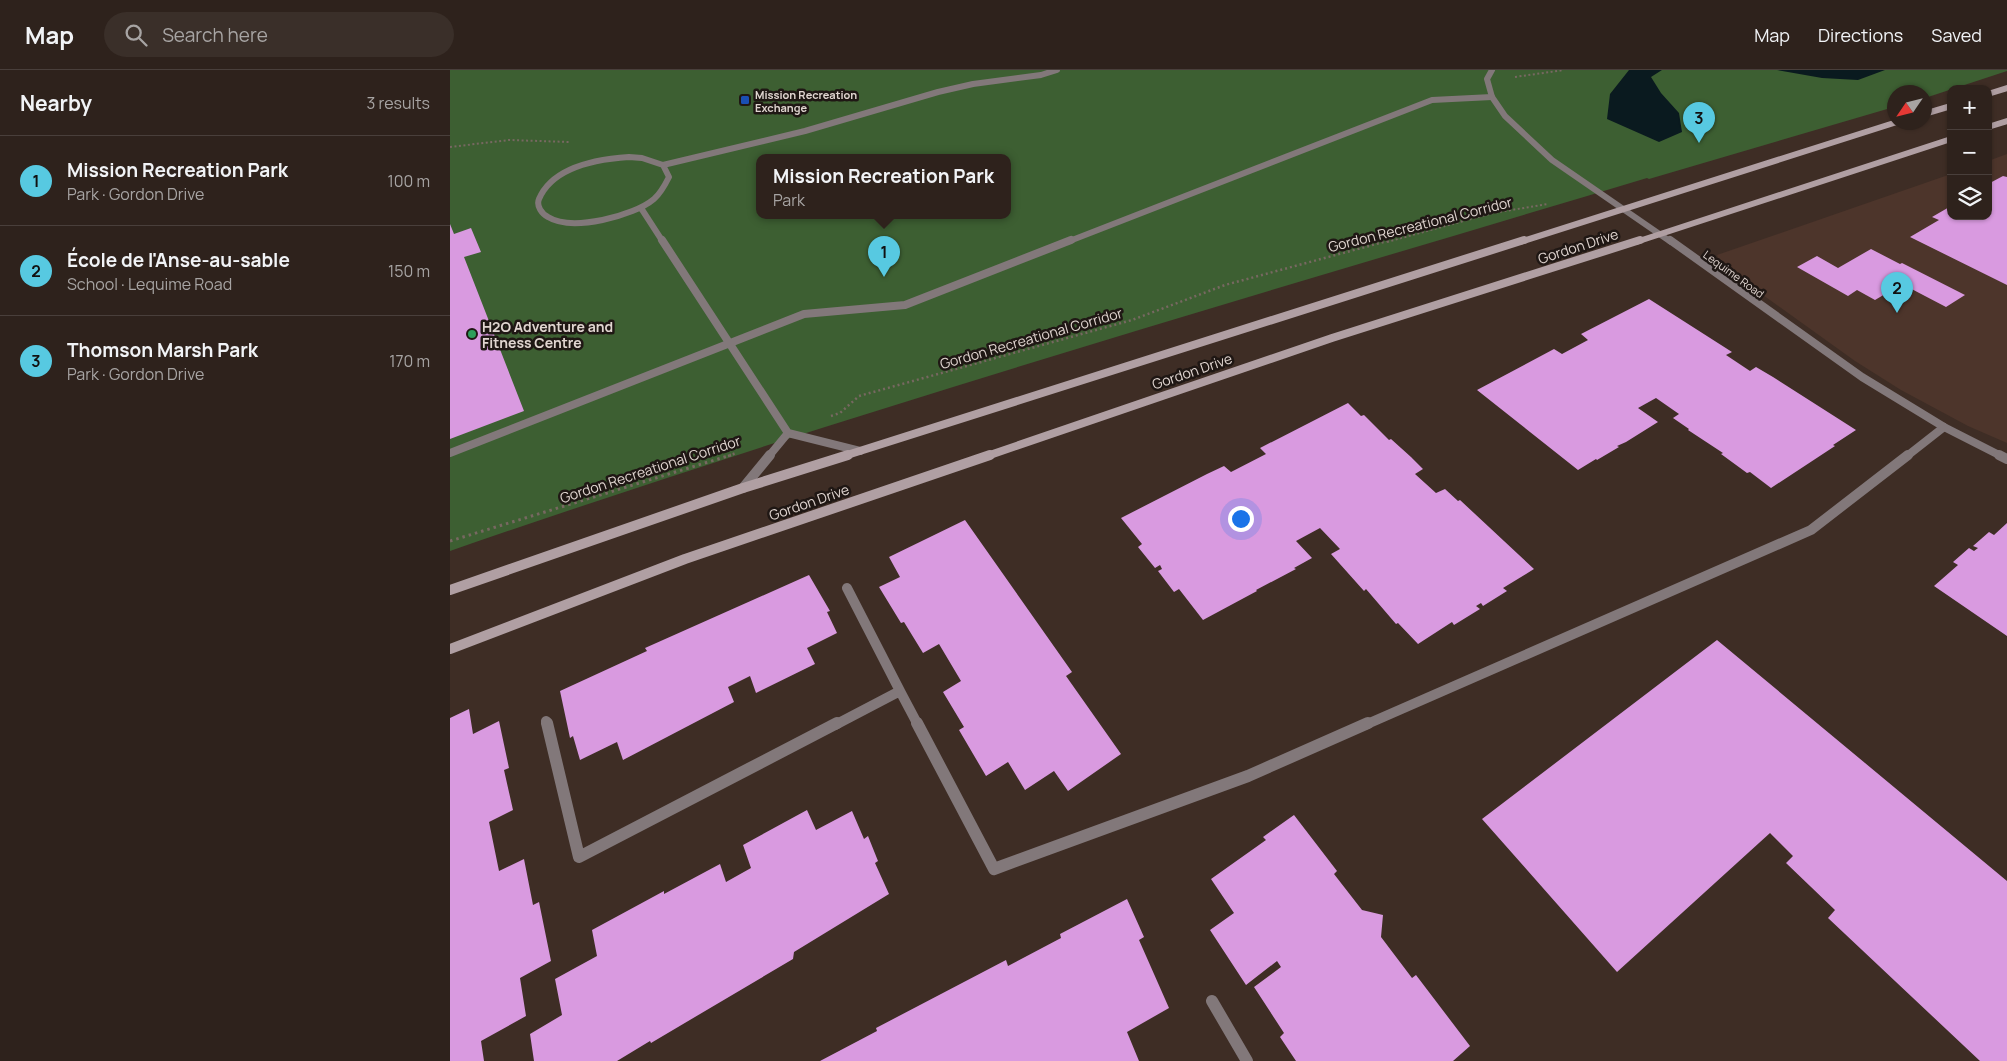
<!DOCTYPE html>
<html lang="en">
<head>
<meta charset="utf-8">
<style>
  :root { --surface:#2e221c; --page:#3a2f29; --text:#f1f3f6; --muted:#a7a4a3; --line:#493f3b; --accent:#57c9e1 }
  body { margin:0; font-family:Manrope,sans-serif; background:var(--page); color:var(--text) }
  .controls { position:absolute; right:15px; top:15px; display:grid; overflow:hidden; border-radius:10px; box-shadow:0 1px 4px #0004 }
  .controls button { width:45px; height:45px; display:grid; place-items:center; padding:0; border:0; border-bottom:1px solid var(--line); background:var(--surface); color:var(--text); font:25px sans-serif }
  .compass { position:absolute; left:1437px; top:15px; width:45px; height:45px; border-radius:50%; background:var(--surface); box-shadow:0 1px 4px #0004; rotate:235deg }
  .you { position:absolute; left:790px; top:448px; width:18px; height:18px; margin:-12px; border:4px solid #fff; border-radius:50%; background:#1a73e8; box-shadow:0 0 0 8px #1a73e833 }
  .badge { display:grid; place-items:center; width:32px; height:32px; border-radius:50%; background:var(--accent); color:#111; font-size:16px; font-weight:700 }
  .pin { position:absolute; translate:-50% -41px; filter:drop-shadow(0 1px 2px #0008) }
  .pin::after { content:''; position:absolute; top:26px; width:18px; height:15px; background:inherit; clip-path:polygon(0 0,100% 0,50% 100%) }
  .popup { position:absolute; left:306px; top:84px; width:255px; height:65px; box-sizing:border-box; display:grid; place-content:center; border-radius:10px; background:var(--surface); filter:drop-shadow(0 1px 4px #0005); font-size:16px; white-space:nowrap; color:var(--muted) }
  .popup b { font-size:19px; color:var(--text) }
  .popup::after { content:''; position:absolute; left:50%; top:100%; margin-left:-10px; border:10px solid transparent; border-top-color:var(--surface) }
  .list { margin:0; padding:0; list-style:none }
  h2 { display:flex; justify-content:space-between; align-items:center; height:65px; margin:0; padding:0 20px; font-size:21px }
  h2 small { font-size:16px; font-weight:400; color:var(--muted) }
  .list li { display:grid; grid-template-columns:32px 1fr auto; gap:15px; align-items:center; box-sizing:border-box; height:90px; padding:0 20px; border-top:1px solid var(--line) }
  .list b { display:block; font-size:19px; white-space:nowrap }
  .list p { margin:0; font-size:16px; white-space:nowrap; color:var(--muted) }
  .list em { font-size:16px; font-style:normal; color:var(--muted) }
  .icon { flex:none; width:28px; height:28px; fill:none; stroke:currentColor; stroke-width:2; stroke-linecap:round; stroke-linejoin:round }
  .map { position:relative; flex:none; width:1557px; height:991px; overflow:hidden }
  header { display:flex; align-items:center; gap:30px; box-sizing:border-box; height:70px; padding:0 25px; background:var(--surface); border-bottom:1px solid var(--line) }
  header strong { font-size:24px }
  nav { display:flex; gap:28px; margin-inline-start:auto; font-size:18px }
  .search { width:350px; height:45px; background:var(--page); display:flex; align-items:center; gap:12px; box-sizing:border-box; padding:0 18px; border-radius:28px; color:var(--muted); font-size:19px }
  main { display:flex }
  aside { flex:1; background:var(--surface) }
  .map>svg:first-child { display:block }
  .built { fill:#4d352b }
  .green { fill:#3d5f32; fill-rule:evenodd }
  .water { fill:#0a1a1f }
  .building { fill:#d99ae0 }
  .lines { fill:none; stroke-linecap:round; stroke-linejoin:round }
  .path-far2 { stroke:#776861; stroke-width:2; stroke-dasharray:2 2.5; stroke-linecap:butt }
  .path-far1 { stroke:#776861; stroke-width:2.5; stroke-dasharray:2 3; stroke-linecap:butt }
  .path { stroke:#776861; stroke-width:3; stroke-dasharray:2.5 4; stroke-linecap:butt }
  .lane-far3 { stroke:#82787a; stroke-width:6 }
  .lane-far2 { stroke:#82787a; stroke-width:8 }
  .lane-far1 { stroke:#82787a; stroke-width:10 }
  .lane { stroke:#82787a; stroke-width:12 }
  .street-far2 { stroke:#82787a; stroke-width:6 }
  .street-far1 { stroke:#82787a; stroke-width:8 }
  .street { stroke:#82787a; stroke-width:10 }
  .secondary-far2 { stroke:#b09fa3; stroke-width:6 }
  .secondary-far1 { stroke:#b09fa3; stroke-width:8 }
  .secondary { stroke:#b09fa3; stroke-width:10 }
  .transit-dot { fill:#1a4fb4; stroke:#1f1714; stroke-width:2 }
  .leisure-dot { fill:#2e9e5b; stroke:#1f1714; stroke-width:2 }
  .labels { text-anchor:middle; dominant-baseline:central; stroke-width:5; stroke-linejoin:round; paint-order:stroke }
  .far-poi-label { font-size:11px; font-weight:bold; fill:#e0d5d0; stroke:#1f1714; text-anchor:start }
  .far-street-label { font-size:11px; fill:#e0d5d0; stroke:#1f1714 }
  .street-label { font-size:14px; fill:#e0d5d0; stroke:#1f1714 }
  .poi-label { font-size:14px; font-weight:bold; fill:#e0d5d0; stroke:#1f1714; text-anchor:start }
</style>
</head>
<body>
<header>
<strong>Map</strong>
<div class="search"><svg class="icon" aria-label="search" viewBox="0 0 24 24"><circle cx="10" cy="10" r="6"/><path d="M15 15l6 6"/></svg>Search here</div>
<nav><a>Map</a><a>Directions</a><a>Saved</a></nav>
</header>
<main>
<aside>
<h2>Nearby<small>3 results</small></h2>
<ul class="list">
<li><span class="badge">1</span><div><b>Mission Recreation Park</b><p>Park · Gordon Drive</p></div><em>100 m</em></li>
<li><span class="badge">2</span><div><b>École de l'Anse-au-sable</b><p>School · Lequime Road</p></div><em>150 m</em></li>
<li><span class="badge">3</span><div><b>Thomson Marsh Park</b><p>Park · Gordon Drive</p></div><em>170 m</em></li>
</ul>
</aside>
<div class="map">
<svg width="1557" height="991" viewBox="0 0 1557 991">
  <rect width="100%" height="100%" fill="#3e2d25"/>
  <path class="built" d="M1557,84V373L1518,356L1451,320L1405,291L1271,195L1267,185L1501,104V146H1538V91Z"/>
  <path class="green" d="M0,0H1557V1L1475,28L1474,22H1444V37L1199,109L1197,108C797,228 395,344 0,481ZM310,88H558V146H310Z"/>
  <path class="water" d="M1179,0H1212L1201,7L1211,23L1229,43L1232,62L1209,72L1157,49L1160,24Z
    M1327,0H1435L1408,10L1372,8Z"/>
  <path class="building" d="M1553,106L1557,107V215L1460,167L1489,150L1482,147L1501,136V146H1538V114Z
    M0,154L4,164L21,158L31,182L14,187L74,341L0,369Z
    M1421,179L1450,194L1452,193L1515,225L1496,237L1452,214L1425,230L1407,220L1398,226L1347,197L1367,186L1388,198Z
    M1199,229L1282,282L1276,285L1300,301L1306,297L1323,307L1406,360L1383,375L1385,376L1321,418L1300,402L1297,403L1271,384L1273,383L1238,360L1239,359L1223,348L1229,344L1206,328L1188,338L1208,352L1176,372L1167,376L1169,377L1147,390L1146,389L1128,400L1027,320L1104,279L1112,284L1138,270L1131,264Z
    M898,333L911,346L914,345L939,370L941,369L961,387L973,399L965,404L986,423L995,419L1008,431L1010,430L1084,499L1053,518L1057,521L1033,536L1031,533L1026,536L1030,539L1004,555L1002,552L968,574L948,553L946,554L916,519L914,521L881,484L890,479L870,458L846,471L862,488L844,498L846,499L806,520L807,521L753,550L729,519L724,522L708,501L712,499L710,495L705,498L688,477L692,474L671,448L757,404L774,396L781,402L816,384L810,378Z
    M515,450L622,602L616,606L671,684L618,721L604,701L575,720L558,692L536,706L509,660L514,657L493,622L511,611L489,574L473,583L454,552L451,553L429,517L450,507L439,487Z
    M1557,453V566L1484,516L1508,495L1503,492L1519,478L1524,481L1528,478L1523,476L1539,462L1544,465Z
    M359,505L380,541L377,542L387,563L357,578L365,594L306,623L300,606L278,617L284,632L173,690L167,672L130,690L123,666L120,668L110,621L197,581L195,578Z
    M1267,570L1557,811V991H1530L1378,848L1385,840L1336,793L1343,786L1320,763L1167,902L1032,749Z
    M19,639L23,664L49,651L59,698L54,700L63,740L39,752L49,801L74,789L83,835L89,832L101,891L70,908L76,946L31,971L34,991H0V648Z
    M357,740L366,760L402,741L414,769L418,766L428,791L425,793L439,824L344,882L343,889L201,973L200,971L167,991H84L80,964L112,945L105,909L147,886L142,860L214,821V824L270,794L276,812L301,798L293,775Z
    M844,745L887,801L884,804L912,840L933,845L931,867L962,908L966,905L1020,976L1003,991H846L830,967L834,963L804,917L831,897L827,891L796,915L760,860L784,843L761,809L816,770L813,767Z
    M677,829L694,867L689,870L719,938L677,962L689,991H370L427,961L426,958L556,890L558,896L611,868L610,864Z"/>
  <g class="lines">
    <path class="path-far2" d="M1065,7L1114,0
      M0,77L59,70L119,72
      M937,172L1043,143L1098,134"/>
    <path class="path-far1" d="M381,346L390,343L409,326L682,250L775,215L941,170
      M278,386L286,383"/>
    <path class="path" d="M0,471L281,385"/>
    <path class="lane-far3" d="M179,87L192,88L213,95L219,107C215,115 211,123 204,129C184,146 122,162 98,147C92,144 86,136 89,129C103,96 148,89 179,87Z
      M213,95L355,61L488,22L523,14L591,5L607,0
      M191,138L213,172
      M617,172L982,30L1042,27"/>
    <path class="lane-far2" d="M212,170L338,363L410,381
      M0,383L354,244L455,235L621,170
      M319,386L338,363
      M1457,386L1494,357"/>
    <path class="lane-far1" d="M293,418L320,385
      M397,518L450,621
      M96,651L97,655
      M385,655L450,621L468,655
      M915,655L1361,460L1458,385"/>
    <path class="lane" d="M97,653L129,787L387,653
      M467,653L544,799L798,706L918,653
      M762,931L797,991"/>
    <path class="street-far2" d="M1042,0L1037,9L1042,27L1055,46L1102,90L1221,172"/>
    <path class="street-far1" d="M1220,170L1412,307L1494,357L1551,386"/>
    <path class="street" d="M1549,385L1557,389"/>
    <path class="secondary-far2" d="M1538,24L1557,18
      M1474,44L1501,36
      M1538,57L1557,51
      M1070,172L1447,52
      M1186,172L1501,69"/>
    <path class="secondary-far1" d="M394,386L1074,170
      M537,386L882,268L1190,170"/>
    <path class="secondary" d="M0,520L293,418L398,385
      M0,579L235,489L540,385"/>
  </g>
  <rect class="transit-dot" x="290" y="25" width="10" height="10" rx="2.5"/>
  <circle class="leisure-dot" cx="22" cy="264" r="5"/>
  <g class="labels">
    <g class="far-poi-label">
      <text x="305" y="24">Mission Recreation<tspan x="305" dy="13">Exchange</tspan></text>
    </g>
    <g class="far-street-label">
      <text transform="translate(1284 204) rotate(36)">Lequime Road</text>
    </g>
    <g class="street-label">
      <text transform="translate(970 154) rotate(-14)">Gordon Recreational Corridor</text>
      <text transform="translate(1128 176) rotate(-18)">Gordon Drive</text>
      <text transform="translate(581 268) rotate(-16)">Gordon Recreational Corridor</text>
      <text transform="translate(742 301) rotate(-19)">Gordon Drive</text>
      <text transform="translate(200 399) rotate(-18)">Gordon Recreational Corridor</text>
      <text transform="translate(359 432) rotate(-19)">Gordon Drive</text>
    </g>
    <g class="poi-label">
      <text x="32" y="256">H2O Adventure and<tspan x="32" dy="16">Fitness Centre</tspan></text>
    </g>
  </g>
</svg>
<div class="controls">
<button>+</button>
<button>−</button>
<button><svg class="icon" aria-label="layers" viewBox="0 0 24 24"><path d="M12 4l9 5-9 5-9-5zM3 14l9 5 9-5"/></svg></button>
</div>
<svg class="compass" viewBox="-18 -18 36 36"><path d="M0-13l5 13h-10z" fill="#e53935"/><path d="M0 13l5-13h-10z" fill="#a7a4a3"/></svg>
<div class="you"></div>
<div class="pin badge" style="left:434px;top:207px">1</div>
<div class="popup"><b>Mission Recreation Park</b>Park</div>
<div class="pin badge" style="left:1447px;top:243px">2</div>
<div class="pin badge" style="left:1249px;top:73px">3</div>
</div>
</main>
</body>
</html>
